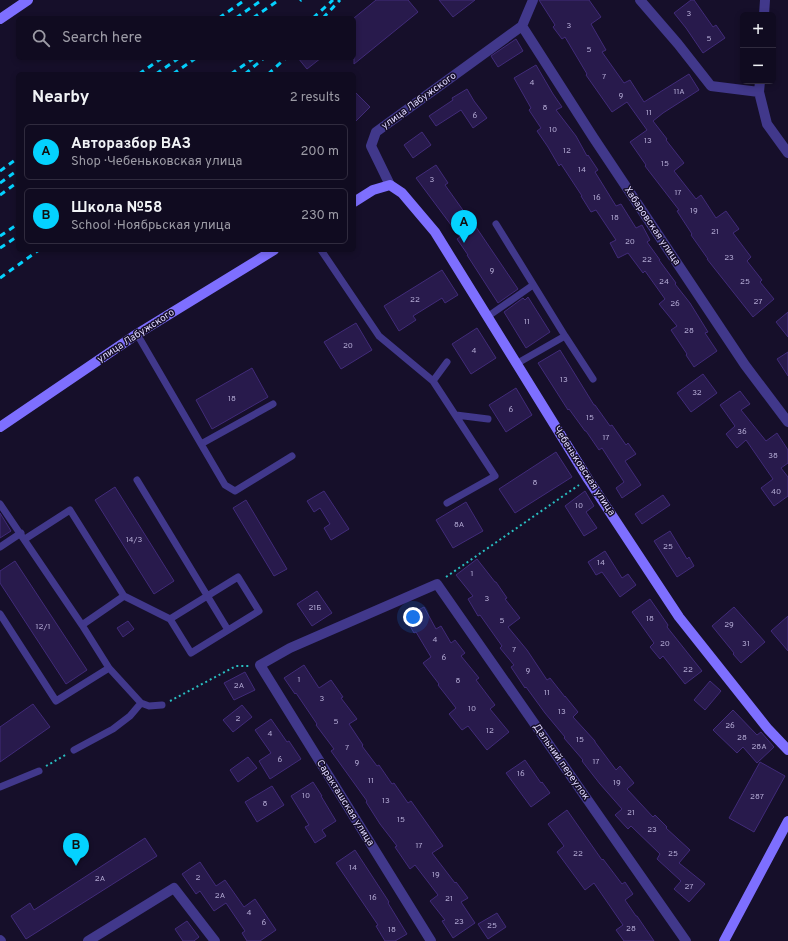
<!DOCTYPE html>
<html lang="en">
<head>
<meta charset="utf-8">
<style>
  :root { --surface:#100b20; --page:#191429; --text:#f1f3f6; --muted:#9c9ba5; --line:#302b3e; --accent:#04d2ff }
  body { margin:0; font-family:Overpass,sans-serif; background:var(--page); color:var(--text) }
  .controls { position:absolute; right:12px; top:12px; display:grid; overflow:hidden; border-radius:6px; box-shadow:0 2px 6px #0003 }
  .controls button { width:36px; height:36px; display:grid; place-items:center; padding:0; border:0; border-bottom:1px solid var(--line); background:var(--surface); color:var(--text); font:20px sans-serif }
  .you { position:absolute; left:413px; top:617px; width:14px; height:14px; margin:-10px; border:3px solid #fff; border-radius:50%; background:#1a73e8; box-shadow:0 0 0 6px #1a73e833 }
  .badge { display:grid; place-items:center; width:26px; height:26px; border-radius:50%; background:var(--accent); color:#111; font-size:13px; font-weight:700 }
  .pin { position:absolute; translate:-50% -33px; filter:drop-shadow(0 1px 2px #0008) }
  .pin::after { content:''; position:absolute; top:21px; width:14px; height:12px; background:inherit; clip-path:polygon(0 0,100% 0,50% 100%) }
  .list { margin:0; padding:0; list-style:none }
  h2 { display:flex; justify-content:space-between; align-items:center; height:52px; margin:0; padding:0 16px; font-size:17px }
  h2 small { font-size:13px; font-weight:400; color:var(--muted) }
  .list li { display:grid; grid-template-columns:26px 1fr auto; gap:12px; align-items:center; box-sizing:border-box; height:56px; margin:0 8px 8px; padding:0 8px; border:1px solid var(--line); border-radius:6px }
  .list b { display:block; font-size:15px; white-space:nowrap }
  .list p { margin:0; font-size:13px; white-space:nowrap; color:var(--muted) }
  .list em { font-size:13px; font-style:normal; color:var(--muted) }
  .icon { flex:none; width:22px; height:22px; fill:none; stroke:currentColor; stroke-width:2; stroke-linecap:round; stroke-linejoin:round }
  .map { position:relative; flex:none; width:788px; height:941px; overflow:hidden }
  .search { position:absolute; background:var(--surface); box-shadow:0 2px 6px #0003; left:16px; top:16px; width:340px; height:44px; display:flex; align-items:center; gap:10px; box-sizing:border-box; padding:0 14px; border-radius:6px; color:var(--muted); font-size:15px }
  .panel { position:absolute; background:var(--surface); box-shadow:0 2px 6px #0003; left:16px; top:72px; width:340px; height:180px; border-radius:6px }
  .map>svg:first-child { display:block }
  .building { fill:#281a4c; stroke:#412b79 }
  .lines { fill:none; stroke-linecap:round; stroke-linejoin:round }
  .path { stroke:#29bec1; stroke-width:2; stroke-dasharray:2 3; stroke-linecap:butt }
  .lane { stroke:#41388b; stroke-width:7 }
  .street { stroke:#41388b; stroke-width:10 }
  .secondary { stroke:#7e6fff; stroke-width:10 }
  .rail { stroke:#04d2ff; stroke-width:3; stroke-dasharray:6 5; stroke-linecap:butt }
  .labels { text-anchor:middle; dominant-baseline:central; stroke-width:3; stroke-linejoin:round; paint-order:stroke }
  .number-label { font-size:8px; fill:#b1a8d2 }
  .street-label { font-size:10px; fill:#dfd8ff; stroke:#160f2a }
</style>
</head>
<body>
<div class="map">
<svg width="788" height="941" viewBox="0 0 788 941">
  <rect width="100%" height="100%" fill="#160f2a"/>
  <path class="building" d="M376,0H408L418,12L354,64V18Z
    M439,0H475L453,17Z
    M539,0H589L601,17L591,24L606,50L602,52L624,83L630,80L644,102L689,74L699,90L663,113L653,121L667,139L666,140L684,163L674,171L696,199L701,195L716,218L726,211L739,229L733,233L751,257L747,261L762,280L760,282L774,299L753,317L707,259H708L691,235L692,234L677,211L679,210L645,166L646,165L630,142L647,130L627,102L612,112L586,75L587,74L565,37L562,39L553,27L555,25Z
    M691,0H694L713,27L716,25L725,38L703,53L686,28L674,13Z
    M516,39L523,51L498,67L491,56Z
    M298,58H321L307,69Z
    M536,65L553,94L562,107L556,110L576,136L587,156L588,155L598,170L595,172L616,206L621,204L636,228L642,225L650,240L647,242L660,260H659L676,283L675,284L690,303L708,332L705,333L717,351L694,367L686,355L687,354L671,330L677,326L659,304L665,299L645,271L643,273L628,253L618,258L610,243L616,240L596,210L591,212L581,196H582L561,164L559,166L548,147L537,131L541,128L529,110L531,108L514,78Z
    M467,89L474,101L487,118L473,128L461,110L436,126L429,116L453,100L452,98Z
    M354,91L370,107L354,123Z
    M422,132L431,145L413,158L404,145Z
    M436,165L448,183L445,185L475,227H476L518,289L498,303L467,255H468L457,239L460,237L416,178Z
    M442,270L458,295L445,303L442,298L413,316L416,320L399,331L384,306Z
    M528,297L550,332L526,348L504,312L523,298L525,300Z
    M788,312V337L776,322Z
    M356,323L372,350L341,369L324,342Z
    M477,328L496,358L471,374L452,344Z
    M560,350L594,405H595L610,426L612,425L626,445L628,443L636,454L625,461L641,485L622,498L616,488L624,482L602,448L599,450L586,431H585L569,409L568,410L538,363Z
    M788,352V376L777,359Z
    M252,368L268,397L212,429L196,400Z
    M703,374L717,393L691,412L677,393Z
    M516,388L532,415L506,432L489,405Z
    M740,391L750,404L741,410L766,441L777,433L788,450V463L781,468L788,477V496L774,506L761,488L773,479L746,440L737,448L726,434L735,426L720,405Z
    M556,452L572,477L515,513L499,489Z
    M115,487L174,581L154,594L95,500Z
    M324,491L349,529L331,540L324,528L330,524L320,508L314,512L307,501Z
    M585,491L594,506L586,512L597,528L584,536L565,506Z
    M663,495L670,505L642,524L635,514Z
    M246,500L287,569L274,576L233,508Z
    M466,502L483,531L453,548L436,520Z
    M0,513L11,531L0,538Z
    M670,531L687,559L689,557L694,566L677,577L654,541Z
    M605,551L622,578L628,574L636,585L620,597L602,572L596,575L588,562Z
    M477,559L495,582H496L507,598L505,599L520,618L508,627L527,650L547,680L550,678L565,697V696L578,712L573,717L595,741V742L616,770L620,766L634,783L627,789L653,817L655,815L667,827L666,828L690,850L679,863L705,884L689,902L674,889L681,881L657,859L660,854L631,826L628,829L615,815L622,809L600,784L582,761L583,760L564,738L565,737L545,713L526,687L525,688L511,667L514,665L500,648L502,646L480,615L478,616L468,599L473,596L456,575Z
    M15,561L87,670L66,684L0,583V571Z
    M317,591L332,613L312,626L297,604Z
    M650,599L668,625L667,627L702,671L685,684L663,656L660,659L650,647L654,643L632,612Z
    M424,607L436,629L441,626L451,643L455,640L465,653L461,656L479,678L476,680L495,705L490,709L509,732L487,750L468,726L462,730L449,714L456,708L438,685L439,684L423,663L431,657L416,632L414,633L405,617Z
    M734,607L765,642L741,663L733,654L734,653L712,626Z
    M788,616V651L771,631Z
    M128,621L134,629L123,637L117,628Z
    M304,665L319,688L331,680L343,697L341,698L357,719L349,724L363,745L362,746L377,766L379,765L392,784L394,783L408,803L411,801L443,846L432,853L455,883L456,882L468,898L461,902L475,923L453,938L442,921L445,920L430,901L438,895L415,865L410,869L395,847L397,846L380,824L366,802L367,801L331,751L334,749L316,725L317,724L296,693L295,694L284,678Z
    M245,672L255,690L234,700L224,683Z
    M710,681L721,691L705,710L694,700Z
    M33,704L50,727L0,762V727Z
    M242,705L252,717L233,732L223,720Z
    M733,710L757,735L761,732L774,747L757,763L743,747L737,753L713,730Z
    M271,719L287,742L289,741L301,759L270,779L259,761L271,753L255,730Z
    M248,757L257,768L238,782L230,770Z
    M525,760L541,783L542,782L550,793L531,807L506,773Z
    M760,762L785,776L754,832L729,818Z
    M313,782L322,796H321L336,821L322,830L326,836L315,843L305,827L309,825L291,796Z
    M272,786L284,805L257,822L245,802Z
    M567,810L602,860L603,859L622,884L625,882L633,894L625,900L636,916H637L654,941H624L616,930L623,925L594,883L585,890L557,852L564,846L548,824Z
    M145,838L157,856L26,939L11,916L30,903L34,910Z
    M355,850L389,902L388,903L407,934L395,941H385L376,926L378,925L336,863Z
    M200,862L216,886L225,880L244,907L255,899L276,930L260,941H247L242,933L245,931L226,903L214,911L200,891L196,894L182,874Z
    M497,913L506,927L488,939L478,924Z
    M187,921L199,937L194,941H183L175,929Z"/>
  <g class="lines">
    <path class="path" d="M446,577L579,485
      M170,701L236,666H251
      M46,766L67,754"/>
    <path class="lane" d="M496,224L565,336L593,379
      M321,250L379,336L433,381L495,476L447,503
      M487,317L533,285
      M137,334L201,444L273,404
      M516,364L565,336
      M433,381L447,362
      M456,415L488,419
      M201,444L225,485L235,491L292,456
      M137,480L228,630
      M0,504L82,625L109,668L141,703L149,706L162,705
      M25,539L70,510L124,596L82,625
      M0,547L21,533
      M124,596L170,619L191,653L259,611L238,577L170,619
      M0,614L56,701L109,668
      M74,750L113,729L130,716L141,703
      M0,787L39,771"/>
    <path class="street" d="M640,0L678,44L711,86L759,92
      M764,15L765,0
      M522,26L593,137L745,365L788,422
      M522,26L533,0
      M760,81L759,92L767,124L788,153
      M390,185L371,146L376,132L522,26
      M0,940L1,941
      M88,941L174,888L215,941
      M431,941L260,665L290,648L437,584L686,941"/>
    <path class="secondary" d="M0,19L28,0
      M354,202L373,190L390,185L402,193L435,232L588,479L679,617L768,729L788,750
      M0,427L137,334L274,250
      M724,941L788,821"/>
    <path class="rail" d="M300,1L301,0
      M219,18L245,0
      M236,18L262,0
      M253,18L279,0
      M313,18L333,0
      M323,18L340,0
      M139,74L162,58
      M156,74L179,58
      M173,74L196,58
      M231,74L254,58
      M245,74L264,58
      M268,74L286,58
      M0,171L18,158
      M0,183L18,170
      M0,195L18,182
      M0,236L18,224
      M0,248L18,236
      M0,278L39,250"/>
  </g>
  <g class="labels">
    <g class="number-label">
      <text x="689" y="14">3</text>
      <text x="569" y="26">3</text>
      <text x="709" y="39">5</text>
      <text x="589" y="50">5</text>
      <text x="604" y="77">7</text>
      <text x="532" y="83">4</text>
      <text x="679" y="92">11А</text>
      <text x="621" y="96">9</text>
      <text x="545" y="108">8</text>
      <text x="649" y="113">11</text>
      <text x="475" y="116">6</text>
      <text x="553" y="130">10</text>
      <text x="648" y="141">13</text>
      <text x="567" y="151">12</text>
      <text x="665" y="164">15</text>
      <text x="582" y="170">14</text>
      <text x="432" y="180">3</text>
      <text x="678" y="193">17</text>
      <text x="597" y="198">16</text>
      <text x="694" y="211">19</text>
      <text x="615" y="218">18</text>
      <text x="715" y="232">21</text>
      <text x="630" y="242">20</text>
      <text x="729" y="258">23</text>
      <text x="647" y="260">22</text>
      <text x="492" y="271">9</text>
      <text x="664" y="282">24</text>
      <text x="745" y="282">25</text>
      <text x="415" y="300">22</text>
      <text x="758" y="302">27</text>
      <text x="675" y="304">26</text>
      <text x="527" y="322">11</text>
      <text x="689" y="331">28</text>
      <text x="348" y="346">20</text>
      <text x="474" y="351">4</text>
      <text x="564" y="380">13</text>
      <text x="697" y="393">32</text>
      <text x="232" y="399">18</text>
      <text x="511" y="410">6</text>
      <text x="590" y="418">15</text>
      <text x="742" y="432">36</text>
      <text x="606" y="438">17</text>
      <text x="773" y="456">38</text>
      <text x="535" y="483">8</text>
      <text x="776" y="492">40</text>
      <text x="579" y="506">10</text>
      <text x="459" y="525">8А</text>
      <text x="134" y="540">14/3</text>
      <text x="668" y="547">25</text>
      <text x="601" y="563">14</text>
      <text x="472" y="574">1</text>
      <text x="487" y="599">3</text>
      <text x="315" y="608">21Б</text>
      <text x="650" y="619">18</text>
      <text x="502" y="621">5</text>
      <text x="729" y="625">29</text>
      <text x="43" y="627">12/1</text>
      <text x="435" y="640">4</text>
      <text x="665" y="644">20</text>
      <text x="746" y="644">31</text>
      <text x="514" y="650">7</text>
      <text x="444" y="658">6</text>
      <text x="688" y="670">22</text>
      <text x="528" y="671">9</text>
      <text x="299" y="680">1</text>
      <text x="458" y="681">8</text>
      <text x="239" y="686">2А</text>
      <text x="547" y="693">11</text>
      <text x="322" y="699">3</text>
      <text x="472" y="709">10</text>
      <text x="562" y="712">13</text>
      <text x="238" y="719">2</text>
      <text x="336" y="722">5</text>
      <text x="730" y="726">26</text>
      <text x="490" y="731">12</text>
      <text x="270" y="734">4</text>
      <text x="742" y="738">28</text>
      <text x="580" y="740">15</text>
      <text x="759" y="747">28А</text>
      <text x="347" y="748">7</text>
      <text x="280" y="760">6</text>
      <text x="596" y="762">17</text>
      <text x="357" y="763">9</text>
      <text x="521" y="774">16</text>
      <text x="371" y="781">11</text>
      <text x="617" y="783">19</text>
      <text x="306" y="796">10</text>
      <text x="757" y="797">287</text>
      <text x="386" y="801">13</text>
      <text x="265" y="804">8</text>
      <text x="631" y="813">21</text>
      <text x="401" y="820">15</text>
      <text x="652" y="830">23</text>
      <text x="419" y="846">17</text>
      <text x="578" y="854">22</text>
      <text x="673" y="854">25</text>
      <text x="353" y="868">14</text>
      <text x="436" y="875">19</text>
      <text x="198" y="878">2</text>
      <text x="100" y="879">2А</text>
      <text x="689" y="887">27</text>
      <text x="220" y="896">2А</text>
      <text x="373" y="898">16</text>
      <text x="449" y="899">21</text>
      <text x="249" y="913">4</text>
      <text x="459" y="922">23</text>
      <text x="264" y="923">6</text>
      <text x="492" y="926">25</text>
      <text x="631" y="929">28</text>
      <text x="392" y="930">18</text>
    </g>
    <g class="street-label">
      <text transform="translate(419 101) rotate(-36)">улица Лабужского</text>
      <text transform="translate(652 226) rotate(56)">Хабаровская улица</text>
      <text transform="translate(136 336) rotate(-33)">улица Лабужского</text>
      <text transform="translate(584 471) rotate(57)">Чебеньковская улица</text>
      <text transform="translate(561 762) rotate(55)">Дальний переулок</text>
      <text transform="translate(345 803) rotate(58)">Саракташская улица</text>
    </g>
  </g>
</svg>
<div class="controls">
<button>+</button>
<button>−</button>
</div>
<div class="you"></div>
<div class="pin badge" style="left:464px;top:243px">A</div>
<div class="pin badge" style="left:76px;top:866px">B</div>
<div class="search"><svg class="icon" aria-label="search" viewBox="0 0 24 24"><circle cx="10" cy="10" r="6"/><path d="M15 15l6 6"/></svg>Search here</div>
<section class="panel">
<h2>Nearby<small>2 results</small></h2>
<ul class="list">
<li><span class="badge">A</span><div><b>Авторазбор ВАЗ</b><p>Shop · Чебеньковская улица</p></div><em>200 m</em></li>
<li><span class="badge">B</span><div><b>Школа №58</b><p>School · Ноябрьская улица</p></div><em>230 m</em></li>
</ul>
</section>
</div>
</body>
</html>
